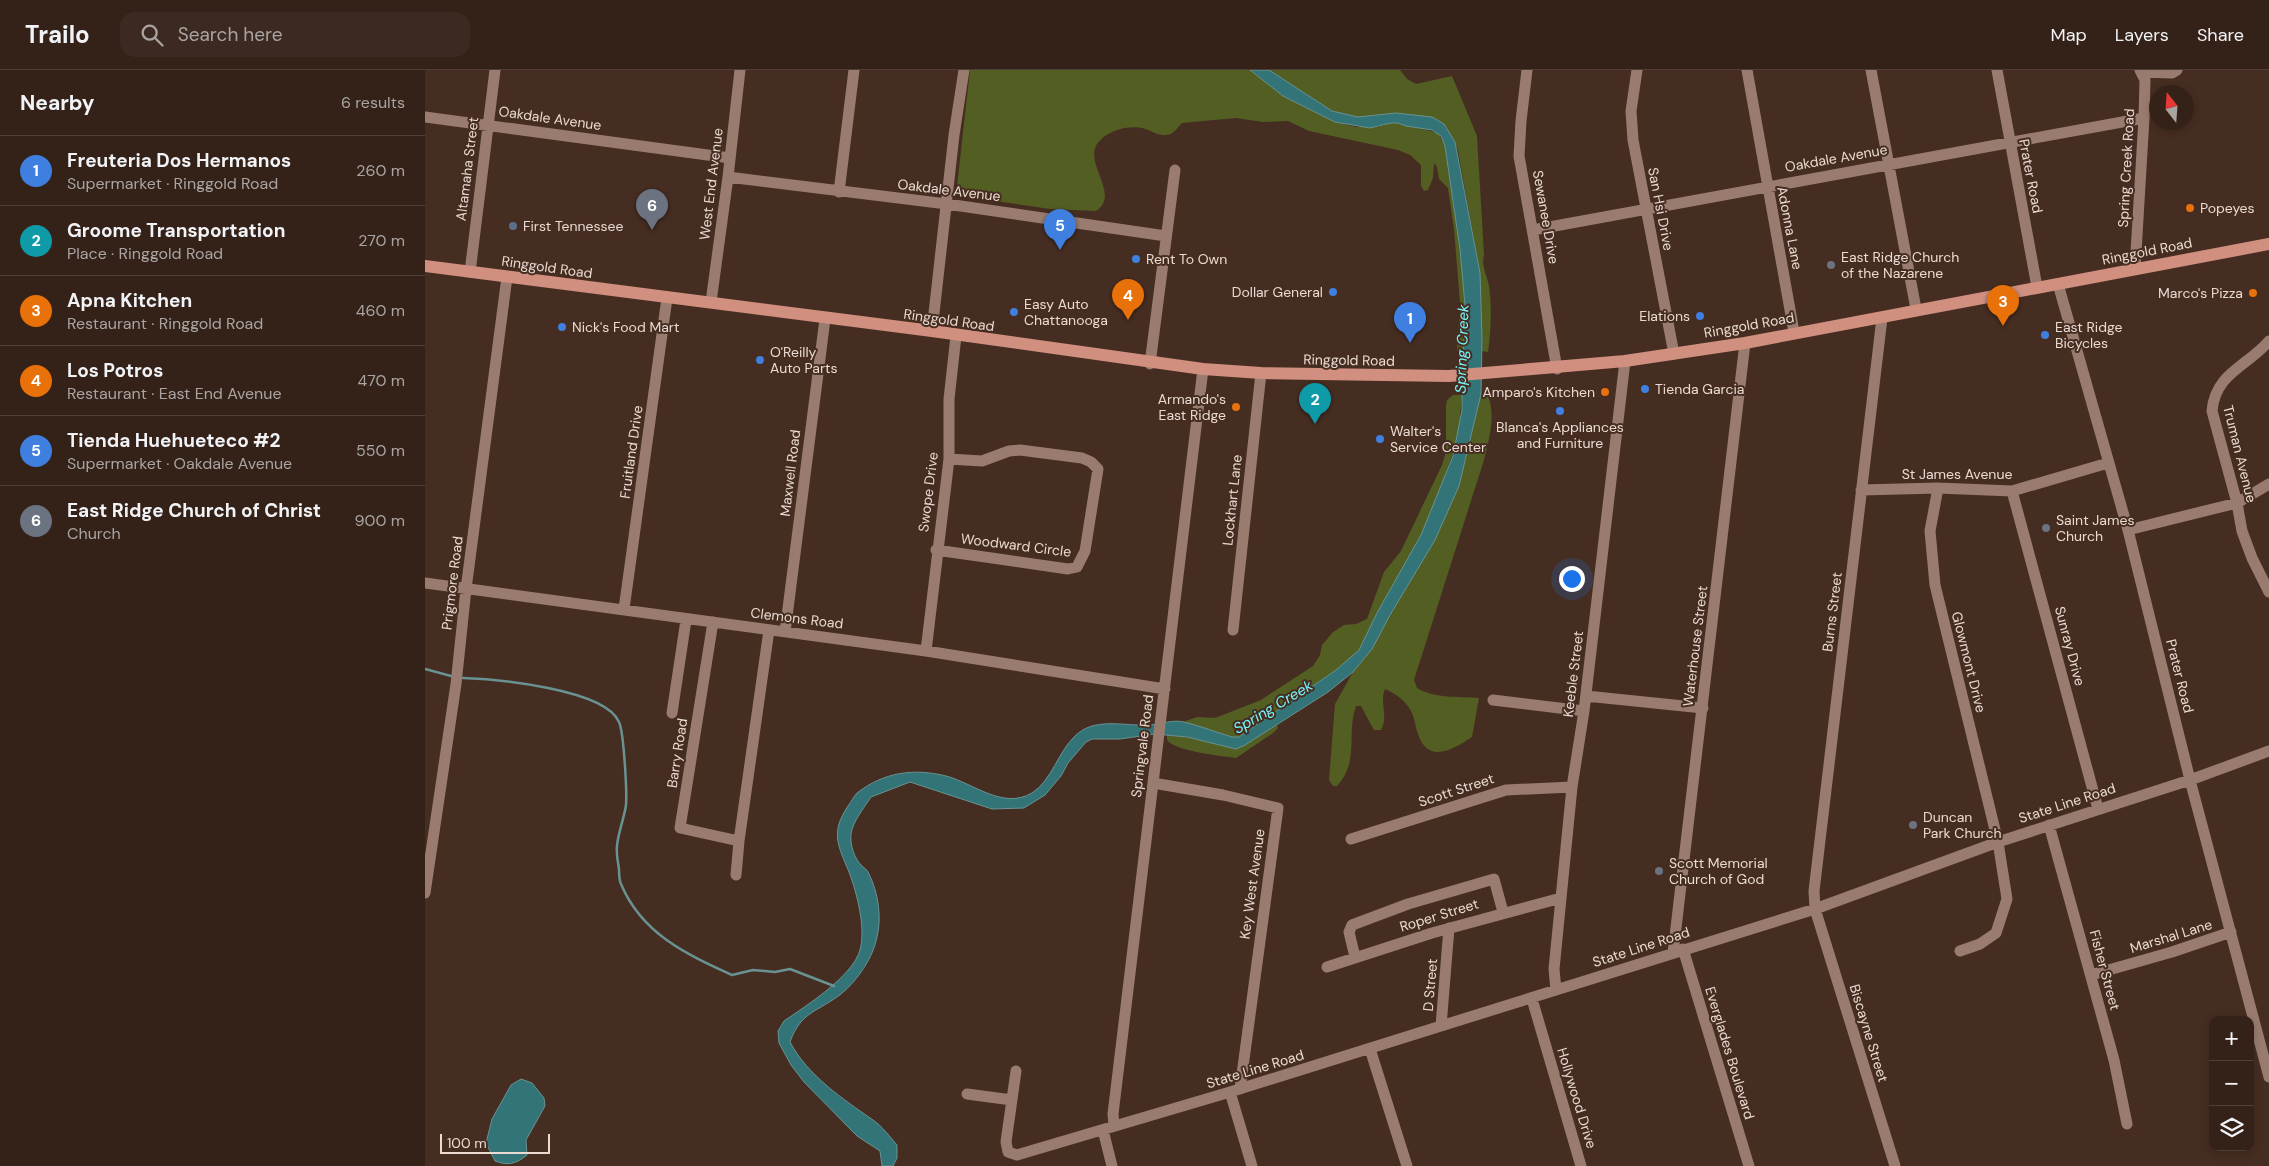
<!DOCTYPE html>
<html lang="en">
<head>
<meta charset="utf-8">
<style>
  :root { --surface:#342219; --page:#3c2a22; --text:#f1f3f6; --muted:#a9a4a2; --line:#4e3f38; --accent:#0b8043 }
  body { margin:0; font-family:"DM Sans",sans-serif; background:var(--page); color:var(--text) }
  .controls { position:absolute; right:15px; bottom:15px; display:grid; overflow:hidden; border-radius:10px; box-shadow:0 2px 8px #0003 }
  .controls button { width:45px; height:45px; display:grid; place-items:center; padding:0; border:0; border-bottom:1px solid var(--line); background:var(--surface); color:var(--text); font:25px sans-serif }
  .compass { position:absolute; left:1724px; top:15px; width:45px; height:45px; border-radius:50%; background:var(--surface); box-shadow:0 2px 8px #0003; rotate:343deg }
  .scale { position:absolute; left:15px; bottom:12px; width:110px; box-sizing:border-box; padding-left:5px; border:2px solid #eadad2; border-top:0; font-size:14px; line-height:18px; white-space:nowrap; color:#eadad2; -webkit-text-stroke:4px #462d21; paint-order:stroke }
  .you { position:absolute; left:1146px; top:508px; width:18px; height:18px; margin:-12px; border:4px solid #fff; border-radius:50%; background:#1a73e8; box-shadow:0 0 0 8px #1a73e833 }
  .badge { display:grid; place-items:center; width:32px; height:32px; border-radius:50%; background:var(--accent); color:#fff; font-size:16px; font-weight:700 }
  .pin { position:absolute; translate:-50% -41px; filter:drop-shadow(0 1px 2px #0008) }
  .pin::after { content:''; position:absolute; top:26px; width:18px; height:15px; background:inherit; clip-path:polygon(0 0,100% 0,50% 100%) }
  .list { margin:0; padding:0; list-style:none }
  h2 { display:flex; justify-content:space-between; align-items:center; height:65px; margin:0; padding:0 20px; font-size:21px }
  h2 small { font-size:16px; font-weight:400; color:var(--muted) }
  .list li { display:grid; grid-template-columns:32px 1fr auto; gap:15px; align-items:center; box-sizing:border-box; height:70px; padding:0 20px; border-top:1px solid var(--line) }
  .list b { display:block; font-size:19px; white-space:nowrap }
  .list p { margin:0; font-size:16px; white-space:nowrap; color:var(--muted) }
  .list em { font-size:16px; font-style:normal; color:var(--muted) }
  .icon { flex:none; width:28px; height:28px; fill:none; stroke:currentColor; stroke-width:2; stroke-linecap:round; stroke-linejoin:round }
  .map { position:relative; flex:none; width:1844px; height:1096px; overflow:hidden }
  header { display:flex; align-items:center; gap:30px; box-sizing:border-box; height:70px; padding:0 25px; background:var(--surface); border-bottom:1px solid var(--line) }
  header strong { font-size:24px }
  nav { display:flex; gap:28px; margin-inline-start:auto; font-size:18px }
  .search { width:350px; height:45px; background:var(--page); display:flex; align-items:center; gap:12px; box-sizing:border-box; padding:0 18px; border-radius:15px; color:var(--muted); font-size:19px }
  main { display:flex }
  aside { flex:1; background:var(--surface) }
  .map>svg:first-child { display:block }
  .green { fill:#535e23 }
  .water { fill:#327477; stroke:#699392 }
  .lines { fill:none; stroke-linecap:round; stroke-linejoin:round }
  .stream { stroke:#699392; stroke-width:2.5 }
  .minor { stroke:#997c6f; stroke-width:11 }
  .major { stroke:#d08f7f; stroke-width:12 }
  .food-dot { fill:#e8710a; stroke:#462d21; stroke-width:2 }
  .service-dot { fill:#5c6f8a; stroke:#462d21; stroke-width:2 }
  .shop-dot { fill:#3f7fe0; stroke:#462d21; stroke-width:2 }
  .worship-dot { fill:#6b7280; stroke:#462d21; stroke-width:2 }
  .labels { text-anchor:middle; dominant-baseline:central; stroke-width:4; stroke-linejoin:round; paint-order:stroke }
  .street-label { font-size:14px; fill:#eadad2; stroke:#462d21 }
  .poi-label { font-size:14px; fill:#eadad2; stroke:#462d21; text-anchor:start }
  .water-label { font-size:15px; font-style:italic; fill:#75f5fb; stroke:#462d21 }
</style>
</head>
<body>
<header>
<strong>Trailo</strong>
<div class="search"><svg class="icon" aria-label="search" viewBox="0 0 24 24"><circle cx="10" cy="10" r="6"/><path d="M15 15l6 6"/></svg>Search here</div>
<nav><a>Map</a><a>Layers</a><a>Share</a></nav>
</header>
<main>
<aside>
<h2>Nearby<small>6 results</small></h2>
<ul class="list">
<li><span class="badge" style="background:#3f7fe0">1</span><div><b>Freuteria Dos Hermanos</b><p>Supermarket · Ringgold Road</p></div><em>260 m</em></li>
<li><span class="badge" style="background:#0f9aa8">2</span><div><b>Groome Transportation</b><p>Place · Ringgold Road</p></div><em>270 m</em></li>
<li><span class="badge" style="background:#e8710a">3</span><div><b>Apna Kitchen</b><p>Restaurant · Ringgold Road</p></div><em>460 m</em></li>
<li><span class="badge" style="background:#e8710a">4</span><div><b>Los Potros</b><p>Restaurant · East End Avenue</p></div><em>470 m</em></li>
<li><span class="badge" style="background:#3f7fe0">5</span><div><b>Tienda Huehueteco #2</b><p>Supermarket · Oakdale Avenue</p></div><em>550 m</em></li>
<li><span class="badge" style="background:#6b7280">6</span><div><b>East Ridge Church of Christ</b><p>Church</p></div><em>900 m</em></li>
</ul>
</aside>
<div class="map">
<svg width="1844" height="1096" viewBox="0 0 1844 1096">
  <rect width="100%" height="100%" fill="#462d21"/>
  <path class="green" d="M545,0H825L858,26L910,52L931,57H953L966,53H973L1013,63L1020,76L1035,179L1041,247L1039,282H1034L1032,280L1035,233L1029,159L1023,118L1014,109L1012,97L1009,93L1008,108L1003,120L999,121L996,116V95L985,85L973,80L884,61L863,51L838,52L811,48L757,53C752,58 749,64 742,65C734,66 728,62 721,59C705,54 682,60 672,74C659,94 696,125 671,141L625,139L531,125Z
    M843,0H975L982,9L991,14L1027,6L1052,66L1059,185C1056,196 1062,205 1064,216C1067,236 1066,262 1063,282L1056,281L1055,203L1050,175L1033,81L1030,72L1019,54L971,43L933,47L907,41Z
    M1056,324L1063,326C1071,346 1064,369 1059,390L989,610L992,618C1010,629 1034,626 1054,628L1047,667C1029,679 1003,695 993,664C990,656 990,648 986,641C980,630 971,624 960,619C954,633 964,646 956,660H949L936,636H931C921,663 935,691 912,716H908L904,710L910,634L928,602L947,579L965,545L1010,470L1034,416Z
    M1028,325H1037L1033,369L1013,425L996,466L952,543L934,580L911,600L814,667H807L758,652L772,647L790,648L836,630L888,596L895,585L897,575L908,562L919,555L931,554L942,549L959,502L976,481L1017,395L1021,382V336L1022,330Z
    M852,655L853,658L848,663L811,688C797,686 749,681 742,670V665L782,670L811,679Z"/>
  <path class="water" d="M825,0H844L907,41L933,47L971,43L1007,47L1019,54L1030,72L1055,203L1057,268L1056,324L1034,416L1010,470L965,545L947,579L928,602L903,622L820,675L811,679L762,667L730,664L695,669H667L661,672L643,693L636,706L620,725L599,738L567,739L485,712L446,727C439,738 428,751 426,764C425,775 429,788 437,796C439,798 443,800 444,804C453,822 457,847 452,867C448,888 432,911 416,924C393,942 376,941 365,972C383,1006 418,1029 448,1050C457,1056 465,1067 472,1075V1088L468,1096H457L455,1081L432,1066L379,1012L366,995L354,973L353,961L359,951C381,936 428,906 435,880C441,858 432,823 424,802C413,775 405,763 423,736C426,732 429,726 432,723C459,702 489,698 521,706C548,713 578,740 607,723C627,710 633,682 650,666C669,647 698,656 722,655C735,655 747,649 759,652C775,656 791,662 807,667H814L911,600L934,580L952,543L996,465L1028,386L1037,340V296L1041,247L1035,179L1020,76L1016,66L1007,60L981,56L973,53H966L945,58L910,52L858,26Z
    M96,1009L107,1013L119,1028L120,1036L101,1070L102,1085C91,1094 83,1096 70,1091L61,1073L67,1049L86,1015Z"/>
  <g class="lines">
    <path class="stream" d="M0,599L26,606
      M38,608C71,609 180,619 194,652C199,663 202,722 201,735C199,749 193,763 192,776C191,784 193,792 194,799C194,804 194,810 196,814C217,864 261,884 307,905L328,900L350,902L365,899L409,916"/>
    <path class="minor" d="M1102,0L1096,51L1094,86L1132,299
      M1212,0L1206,41L1208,70L1249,284
      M1322,0L1369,262
      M1446,0L1491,239
      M1572,0L1612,217
      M1717,2L1747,3L1752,0
      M0,47L305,88
      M303,107L522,134L741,166
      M414,122L429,0
      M1108,160L1719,48
      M1710,199L1719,48L1720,10L1715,0
      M45,202L70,0
      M1633,214L1703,460L1765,710L1844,1007
      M286,232L303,107L315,0
      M1457,248L1389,821L1390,839L1470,1096
      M507,261L529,65L539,0
      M1844,271C1823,296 1790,303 1787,341L1812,433L1817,461L1827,488L1844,522
      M725,294L750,100
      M1513,418L1505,461L1510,515L1573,772L1582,829L1571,863L1555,874L1535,881
      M1436,420L1513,418L1587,421L1683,393
      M1587,421L1673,739
      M1703,460L1812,433L1844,414
      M511,480L643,499L652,497L660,481L673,399L666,392L657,388L595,380L584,381L557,391L524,389
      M0,513L501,581L740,619
      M199,539L242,228
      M288,552L255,758L314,771
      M808,560L836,303
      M360,562L400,249
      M501,581L524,389V329L531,266
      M1161,626L1278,638
      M1068,630L1159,641
      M247,643L261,550
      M728,713L798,725L853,738L815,1019
      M1624,755L1689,990L1702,1054
      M926,769L1081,720L1147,717
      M311,805L314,771L344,560
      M0,823L31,614L41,519L82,207
      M1258,879L1324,1096
      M1248,883L1320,273
      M930,887L924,862L927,855L983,834L1069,809L1078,842
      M902,897L1007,863L1136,828
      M1666,905L1747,882L1806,862
      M1131,920L1129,899L1147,717L1159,641L1200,291
      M1107,929L1156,1096
      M1016,956L1024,858
      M945,979L982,1096
      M591,1001L581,1072L583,1082L592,1085L805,1022L1390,839L1573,772L1765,710L1844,681
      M805,1022L827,1096
      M542,1024L587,1030
      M689,1056L688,1044L778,299
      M678,1060L687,1096"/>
    <path class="major" d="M0,196L507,261L778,299L836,303L1024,306L1200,291L1320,273L1844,174"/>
  </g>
  <g class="food-dot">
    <circle cx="1765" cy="138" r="5"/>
    <circle cx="1828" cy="223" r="5"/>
    <circle cx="1180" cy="322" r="5"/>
    <circle cx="811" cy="337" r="5"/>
  </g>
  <circle class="service-dot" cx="88" cy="156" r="5"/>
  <g class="shop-dot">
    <circle cx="711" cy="189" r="5"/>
    <circle cx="908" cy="222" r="5"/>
    <circle cx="589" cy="242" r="5"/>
    <circle cx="1275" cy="246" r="5"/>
    <circle cx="137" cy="257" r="5"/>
    <circle cx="1620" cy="265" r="5"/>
    <circle cx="335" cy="290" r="5"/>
    <circle cx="1220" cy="319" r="5"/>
    <circle cx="1135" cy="341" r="5"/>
    <circle cx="955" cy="369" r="5"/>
  </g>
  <g class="worship-dot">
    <circle cx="1406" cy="195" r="5"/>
    <circle cx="1621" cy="458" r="5"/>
    <circle cx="1488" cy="755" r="5"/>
    <circle cx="1234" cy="801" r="5"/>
  </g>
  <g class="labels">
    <g class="street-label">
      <text transform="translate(125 48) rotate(8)">Oakdale Avenue</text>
      <text transform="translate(1411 88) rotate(-10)">Oakdale Avenue</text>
      <text transform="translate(1701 98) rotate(-87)">Spring Creek Road</text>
      <text transform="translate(42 99) rotate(-83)">Altamaha Street</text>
      <text transform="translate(1606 106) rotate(79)">Prater Road</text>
      <text transform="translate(286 114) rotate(-83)">West End Avenue</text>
      <text transform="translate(524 120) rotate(7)">Oakdale Avenue</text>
      <text transform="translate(1236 139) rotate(79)">San Hsi Drive</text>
      <text transform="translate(1121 147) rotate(80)">Sewanee Drive</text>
      <text transform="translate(1365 158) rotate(79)">Adonna Lane</text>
      <text transform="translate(1722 181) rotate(-11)">Ringgold Road</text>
      <text transform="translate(122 197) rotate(8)">Ringgold Road</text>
      <text transform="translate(524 250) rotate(8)">Ringgold Road</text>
      <text transform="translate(1324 255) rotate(-10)">Ringgold Road</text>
      <text transform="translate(924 290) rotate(1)">Ringgold Road</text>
      <text transform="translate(206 382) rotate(-82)">Fruitland Drive</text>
      <text transform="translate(1815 384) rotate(76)">Truman Avenue</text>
      <text transform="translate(365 403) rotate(-83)">Maxwell Road</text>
      <text x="1532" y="404">St James Avenue</text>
      <text transform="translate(503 422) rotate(-83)">Swope Drive</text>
      <text transform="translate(807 430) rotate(-84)">Lockhart Lane</text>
      <text transform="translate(591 475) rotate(7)">Woodward Circle</text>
      <text transform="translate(27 513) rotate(-83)">Prigmore Road</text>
      <text transform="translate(1407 542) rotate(-83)">Burns Street</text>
      <text transform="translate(372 548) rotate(7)">Clemons Road</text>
      <text transform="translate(1270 576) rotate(-83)">Waterhouse Street</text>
      <text transform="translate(1645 576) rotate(75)">Sunray Drive</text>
      <text transform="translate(1544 592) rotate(76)">Glowmont Drive</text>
      <text transform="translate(1148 604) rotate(-83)">Keeble Street</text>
      <text transform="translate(1755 606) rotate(76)">Prater Road</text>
      <text transform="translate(717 676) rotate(-83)">Springvale Road</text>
      <text transform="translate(252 683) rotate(-81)">Barry Road</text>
      <text transform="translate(1031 720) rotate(-18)">Scott Street</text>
      <text transform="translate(1642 733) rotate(-18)">State Line Road</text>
      <text transform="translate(827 814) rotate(-82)">Key West Avenue</text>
      <text transform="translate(1014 845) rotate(-17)">Roper Street</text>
      <text transform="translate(1746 866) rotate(-17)">Marshal Lane</text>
      <text transform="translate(1216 877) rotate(-18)">State Line Road</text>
      <text transform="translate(1680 900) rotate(75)">Fisher Street</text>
      <text transform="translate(1005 915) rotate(-85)">D Street</text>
      <text transform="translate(1444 963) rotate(73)">Biscayne Street</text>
      <text transform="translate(1305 983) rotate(73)">Everglades Boulevard</text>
      <text transform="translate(830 999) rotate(-17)">State Line Road</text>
      <text transform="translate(1152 1028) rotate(73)">Hollywood Drive</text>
    </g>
    <g class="poi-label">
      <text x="1775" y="138">Popeyes</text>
      <text x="98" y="156">First Tennessee</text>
      <text x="1416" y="187">East Ridge Church<tspan x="1416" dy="16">of the Nazarene</tspan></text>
      <text x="721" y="189">Rent To Own</text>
      <text x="898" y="222" text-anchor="end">Dollar General</text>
      <text x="1818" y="223" text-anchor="end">Marco's Pizza</text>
      <text x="599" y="234">Easy Auto<tspan x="599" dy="16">Chattanooga</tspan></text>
      <text x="1265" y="246" text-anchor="end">Elations</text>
      <text x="147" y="257">Nick's Food Mart</text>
      <text x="1630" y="257">East Ridge<tspan x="1630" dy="16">Bicycles</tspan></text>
      <text x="345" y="282">O'Reilly<tspan x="345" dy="16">Auto Parts</tspan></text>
      <text x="1230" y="319">Tienda Garcia</text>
      <text x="1170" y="322" text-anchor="end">Amparo's Kitchen</text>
      <text x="801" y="329" text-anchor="end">Armando's<tspan x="801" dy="16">East Ridge</tspan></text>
      <text x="1135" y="357" text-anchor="middle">Blanca's Appliances<tspan x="1135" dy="16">and Furniture</tspan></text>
      <text x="965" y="361">Walter's<tspan x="965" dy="16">Service Center</tspan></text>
      <text x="1631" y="450">Saint James<tspan x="1631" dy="16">Church</tspan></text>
      <text x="1498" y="747">Duncan<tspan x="1498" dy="16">Park Church</tspan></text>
      <text x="1244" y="793">Scott Memorial<tspan x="1244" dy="16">Church of God</tspan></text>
    </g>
    <g class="water-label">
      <text transform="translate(1037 279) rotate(-88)">Spring Creek</text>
      <text transform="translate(848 637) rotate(-31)">Spring Creek</text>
    </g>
  </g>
</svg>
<div class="controls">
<button>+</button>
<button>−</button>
<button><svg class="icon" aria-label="layers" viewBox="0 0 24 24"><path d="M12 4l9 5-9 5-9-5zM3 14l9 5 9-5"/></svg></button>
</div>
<svg class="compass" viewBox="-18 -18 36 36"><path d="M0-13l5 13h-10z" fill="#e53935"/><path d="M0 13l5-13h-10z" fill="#a9a4a2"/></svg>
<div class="scale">100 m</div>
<div class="you"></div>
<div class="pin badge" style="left:985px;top:273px;background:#3f7fe0">1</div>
<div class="pin badge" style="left:890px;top:354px;background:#0f9aa8">2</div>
<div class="pin badge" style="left:1578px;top:256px;background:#e8710a">3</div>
<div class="pin badge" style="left:703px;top:250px;background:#e8710a">4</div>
<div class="pin badge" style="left:635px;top:180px;background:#3f7fe0">5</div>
<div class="pin badge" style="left:227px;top:160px;background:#6b7280">6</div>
</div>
</main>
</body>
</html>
